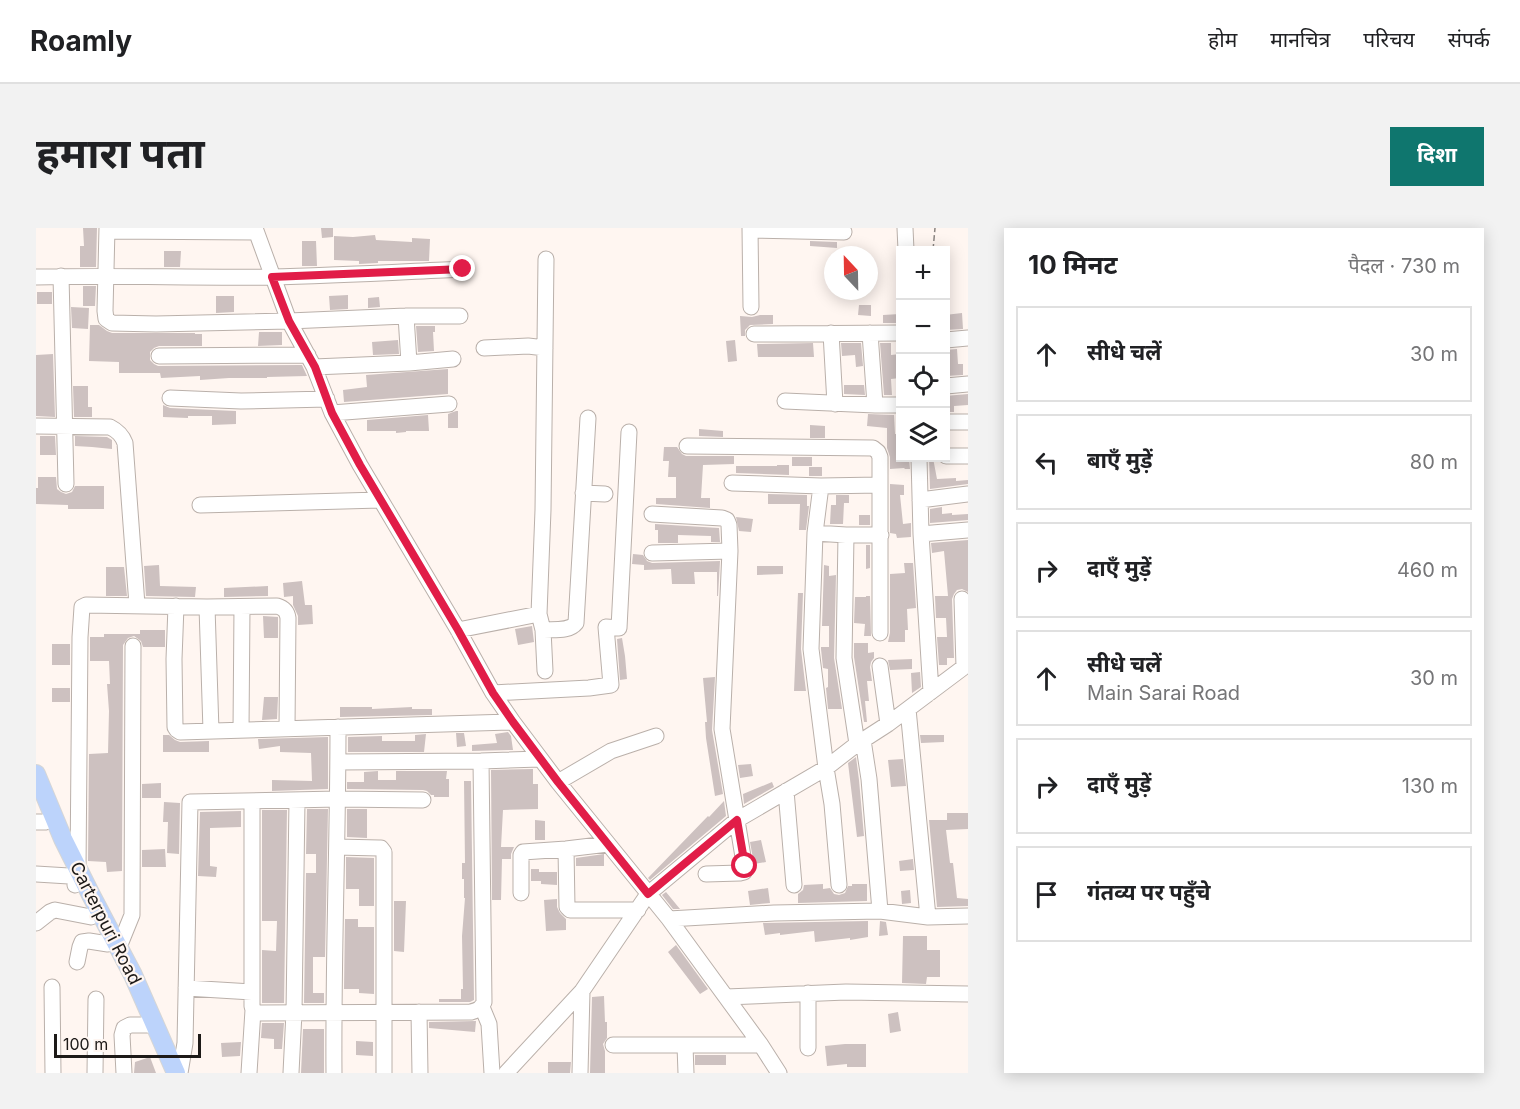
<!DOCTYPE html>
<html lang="hi">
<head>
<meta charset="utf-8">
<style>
  :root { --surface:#fff; --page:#f2f2f2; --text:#202124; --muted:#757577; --line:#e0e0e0; --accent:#0f766e }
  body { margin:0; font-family:Inter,"Noto Sans Devanagari",sans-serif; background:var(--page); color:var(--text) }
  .controls { position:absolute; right:18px; top:18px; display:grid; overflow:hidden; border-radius:0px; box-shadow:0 3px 15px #0003 }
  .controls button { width:54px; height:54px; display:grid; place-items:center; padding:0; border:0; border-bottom:2px solid var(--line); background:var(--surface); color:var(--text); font:30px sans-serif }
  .compass { position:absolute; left:788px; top:18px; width:54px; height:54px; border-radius:50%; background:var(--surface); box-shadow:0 3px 15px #0003; rotate:338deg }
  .scale { position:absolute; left:18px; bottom:15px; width:147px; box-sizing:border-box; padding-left:6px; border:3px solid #1d1a18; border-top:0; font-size:16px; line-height:21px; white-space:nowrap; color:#1d1a18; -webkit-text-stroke:4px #fff6f1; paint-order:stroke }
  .stop { position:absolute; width:18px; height:18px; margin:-14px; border:4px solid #e11d48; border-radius:50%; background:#fff }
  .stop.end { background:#e11d48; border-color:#fff; box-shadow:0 2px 6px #0008 }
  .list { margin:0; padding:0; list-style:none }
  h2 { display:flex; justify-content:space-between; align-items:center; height:78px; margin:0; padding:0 24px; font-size:26px }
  h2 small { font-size:20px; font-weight:400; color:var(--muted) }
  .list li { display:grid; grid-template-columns:39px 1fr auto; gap:18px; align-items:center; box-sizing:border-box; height:96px; margin:0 12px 12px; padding:0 12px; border:2px solid var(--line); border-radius:0px }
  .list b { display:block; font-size:22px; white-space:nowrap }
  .list p { margin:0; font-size:20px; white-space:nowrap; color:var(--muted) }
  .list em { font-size:20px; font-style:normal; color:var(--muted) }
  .icon { flex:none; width:33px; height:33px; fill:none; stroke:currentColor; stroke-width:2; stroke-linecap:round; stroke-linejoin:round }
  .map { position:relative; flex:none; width:932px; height:845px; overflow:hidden; border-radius:0px }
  header { display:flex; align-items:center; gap:36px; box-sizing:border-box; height:84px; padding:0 30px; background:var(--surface); border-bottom:2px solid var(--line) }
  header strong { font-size:28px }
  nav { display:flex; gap:33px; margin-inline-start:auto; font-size:21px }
  .intro { display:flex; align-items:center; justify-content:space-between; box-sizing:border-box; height:144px; padding:0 36px }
  h1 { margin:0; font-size:42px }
  .button { padding:15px 27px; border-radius:0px; background:var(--accent); color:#fff; font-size:21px; font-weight:700 }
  main { display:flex; gap:36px; padding:0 36px }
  aside { flex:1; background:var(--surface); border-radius:0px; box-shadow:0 3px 15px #0003 }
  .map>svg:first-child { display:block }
  .building { fill:#cdc1c0 }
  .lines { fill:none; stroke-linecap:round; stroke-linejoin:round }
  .minor-casing { stroke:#bab0aa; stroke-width:17 }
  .major-casing { stroke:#d6d6d5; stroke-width:20 }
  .path { stroke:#8a8481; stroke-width:1.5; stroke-dasharray:6 3; stroke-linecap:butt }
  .minor { stroke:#fff; stroke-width:15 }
  .major { stroke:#bcd3fb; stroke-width:18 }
  .route { stroke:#e11d48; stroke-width:8 }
  .labels { text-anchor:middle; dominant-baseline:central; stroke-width:4.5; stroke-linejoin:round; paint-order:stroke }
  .street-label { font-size:18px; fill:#1d1a18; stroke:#fff6f1 }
</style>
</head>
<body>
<header>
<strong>Roamly</strong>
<nav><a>होम</a><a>मानचित्र</a><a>परिचय</a><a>संपर्क</a></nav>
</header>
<div class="intro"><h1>हमारा पता</h1><a class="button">दिशा</a></div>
<main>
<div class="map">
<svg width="932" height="845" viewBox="0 0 932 845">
  <rect width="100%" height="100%" fill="#fff6f1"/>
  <path class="building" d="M47,0H61L60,39H44V18H48Z
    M285,0H297V9L286,10Z
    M339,7L340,12L376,14V10L394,11L393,33H342V35L323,36V33L298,32V8L317,9Z
    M266,13H280L281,38H266Z
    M774,13L801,14V20L774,18Z
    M128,23H145L144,39H128Z
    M47,58H60L59,78H47Z
    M1,64H16V76H1Z
    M312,67V81L294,82L293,68Z
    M180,68H198V84L180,85Z
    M343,69L344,79L332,80V70Z
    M823,77H835V88L822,87Z
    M35,79L53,80L52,101L36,100Z
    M926,85L927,101L909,102V87Z
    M864,86V95H847V87Z
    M724,87H737V96L714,97L709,102V108H705L704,88L716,89Z
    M54,97H63L71,103L76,105H159V106H166V118H123L118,120L114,124V132L118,136L122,138L266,137L271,148L231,149V150H193L164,152V148L125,150L124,145H83V134L53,133Z
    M380,98H399V104H397L398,123L382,124Z
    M223,104H246V117L222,118Z
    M362,112L363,126L337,127L336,114Z
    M699,112L701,133L692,134L690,113Z
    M777,115L778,129H722L721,116Z
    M805,115H825L827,138L820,139L819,127L806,128Z
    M844,115H855V127L864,126V150L855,151L856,167H848Z
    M921,121L922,136H927V147L910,148L909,122Z
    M17,126L19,189L0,188V127Z
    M412,141V166L308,174L307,162L331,159L330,147Z
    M808,157H828L829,167L808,166Z
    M37,158H52V179H56V189H38Z
    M932,166V177L918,178V184H909V168Z
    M127,177L134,180L200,183V196L176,197V188H152V190L127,189Z
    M420,183H422V200H412V186Z
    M832,186L858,187L859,206H864V230H873L874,241H869L868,240L854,241V229L851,220V200L831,198Z
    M392,187L393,203H370V204L360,205V203H331V192Z
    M774,197L789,198V210H774Z
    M663,201L687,203V209L663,208Z
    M4,208H19L20,227H4Z
    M39,208L71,209L76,212V221L56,219L39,218Z
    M628,219H641L646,226L650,228H698V236L667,237L665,270H674V280L620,276V270H640V249H632L633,233H627Z
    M756,229H776V238H756Z
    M893,230H897L901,251L920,250V253L932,252V256L894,261Z
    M741,237H753V247L700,245V238H741Z
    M773,239H786V248H773Z
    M2,249H20L21,261L25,264L30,266L36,264L39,258H68V281H32V277L0,276V260H2Z
    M854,256L868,257V267H864L867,296L875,295V309L861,310L860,306L854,305Z
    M732,266L771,267V278H773L770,302H763L764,276H732Z
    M800,267H813V275H808L807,296H794L795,277H800Z
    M906,279V286L916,285V287L932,286V292L894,295V281Z
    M823,287H834V297H823Z
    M700,289L717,291L715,304L703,303Z
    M619,296L683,300L684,314H675V308L642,307V315H622V302H619Z
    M932,312V364L926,361L921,362L918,366L916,371L918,430H911V437H903L901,409H911L910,390H900L899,368H912L908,323L896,325L895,315Z
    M830,317H834V340L830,341Z
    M597,326L607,327L611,333L616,335L684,333L682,368H681V344H658L659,356H636L635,341L608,342V337L596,336Z
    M868,335H877L880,380L871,381L872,402H869V414H852L854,405V346L869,345Z
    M123,337L124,358L160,359L159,369L110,368L108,338Z
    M788,337L793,338V348L800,347L798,430L806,481H792L790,460L792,459V441L787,440L785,421V419H793V398H786Z
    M721,338H747V346L721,347Z
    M70,339H88L91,368H70Z
    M266,353L269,377H276L277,396L262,397V388L257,377V368L248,369L247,355Z
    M232,358V368L188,369V360Z
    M762,365H767L765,421L770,463H758Z
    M830,368H834L835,408H828L829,396L818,395L819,369H830Z
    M227,388L242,389V410H228Z
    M496,398L498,414L482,417L479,401Z
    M104,402H129V419H107L105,413L98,408L92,410L87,417L86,643L71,644L70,634L52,633L53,526L72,525L73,483L71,456H74L73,433H54V409H68V406H104Z
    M586,410L589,428L591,451L584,452L581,411Z
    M818,415H832V425L838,424V430L835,434L834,439L836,453H831L833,473H829L831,494H828L818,429Z
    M16,416H34V437H16Z
    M876,431V441L854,442L852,432Z
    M884,444L885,459L876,465L875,445Z
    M679,449L676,502L687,566L679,568L670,510L669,494H671L667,450Z
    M16,460H34V474H16Z
    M228,469H242L241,491L226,492Z
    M304,479H336V481L376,479V481H396V487L304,489Z
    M472,504L475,508L477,522L436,523V517L461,515L459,506Z
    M420,505H428L430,518L421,519Z
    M390,506L388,524H312V509L346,508V513H379V507Z
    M127,507H133L139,512L144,514L173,513V524H127Z
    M884,507H908V514L885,515Z
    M292,509V561L236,563V552L276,553L275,525L244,524V518L223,521L222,511Z
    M820,529L823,552L828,608L821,609L812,535Z
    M867,531L870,558L855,559L852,532Z
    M715,536L717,548L704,550L702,537Z
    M497,541V556H502V581L467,582L465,619H478L475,626V631H466L465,672H456L455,542Z
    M342,543V552H360V543H411L410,551H413V569H398V567H395L391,563L387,562L311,561V554H328V544Z
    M428,553H435L438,772L434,774H403V771H425V761H427L426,708L429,670H428V651H426V635H429Z
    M736,554L738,559L708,576L707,566Z
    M125,555V570H106V556Z
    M688,573L690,588L614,652L612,650L672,588L673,589Z
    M128,574L144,575L143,626L131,625L132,594H127Z
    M271,581H292L289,729H277V765H288V775H268L270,645H280V626H270Z
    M311,581H331V610L311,609Z
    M226,582H251L248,775H226V722L240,723L241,693H226Z
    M205,583V599L174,600V638L181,639L180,649L162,648L164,584Z
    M911,585H932V601L910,602L914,635H917L921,670L932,671V678L901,679L893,592H911Z
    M499,592L509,593V612H499Z
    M725,612L730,634L718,636L714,614Z
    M129,621L130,639H106V622Z
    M568,626V638H540V630Z
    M310,629L338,630V678H323V661H310Z
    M877,631L878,642L864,643L863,633Z
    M495,641H503V644H521V657L505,656V653H495Z
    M787,656V661L794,660L798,666L803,667L809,665L812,658H816V656H831V673L762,675V666L767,662L768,657Z
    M732,660L734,675L714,677L712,663Z
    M874,662L875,675L866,676L865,663Z
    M630,664L644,681H637L626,667Z
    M521,671V679L524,685L530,691V702L510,703L508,672Z
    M358,673H370L368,724L358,723Z
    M309,691H322V699H338V766L323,765V761H308Z
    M832,693V709L814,712V710L779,714L778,703L744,707V705L729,707L727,695Z
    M844,693L850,694L852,707L843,708Z
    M867,708H891V722H904V749H891L890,756L866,755Z
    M640,717L672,761L664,766L632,724Z
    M568,768L569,794H571V810L567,816L569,823V845H554L556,769Z
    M862,784L865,803L854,805L852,786Z
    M440,793L439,804L393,800V794Z
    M226,795H248L246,821H238V811L225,810Z
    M267,801H288V845H265Z
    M320,813L337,814V828L320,827Z
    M205,814L204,828L186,829L185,815Z
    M809,816H830V839H811V836L791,838L789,818Z
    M659,827H690V837H659Z
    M114,829L120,845H98L99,834Z
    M512,834H535L534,845H512Z"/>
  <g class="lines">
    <defs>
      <path id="minor" d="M71,0L69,83L70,91L76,95L120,96L253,93L370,88H424
        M219,0L253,93L278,139L296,185L324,237L422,402L457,465L477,494L522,554L633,691L725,817L743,845
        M714,0L715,79
        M869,0L870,22
        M715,2L808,4
        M71,3L220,4
        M25,48L30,256
        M0,49C78,47 156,50 234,49C299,48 363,44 427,41
        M370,88L373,135
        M795,105L799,176
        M834,105L839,177
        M718,106L864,105
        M910,112L932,110
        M448,120L492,118L509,120
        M123,128L272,127
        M278,139L373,135L417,131
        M910,158L932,156
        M134,170L205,173L291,171
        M749,173L839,177H864
        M296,185L413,176
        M910,194H932
        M0,198L74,199C82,203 86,207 89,215L101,377
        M651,218L837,220L842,224L844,229V405
        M910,228H932
        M883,230L885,306L895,464
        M696,255L785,258L843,257
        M785,258L779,305L775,421L790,540L796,576L803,657
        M547,265L569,266
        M884,272L932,266
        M164,277L344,272
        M616,286L686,290L691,292L693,297L694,323L686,501L709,641L708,644L704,645L670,646
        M779,305L810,307H845
        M885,306L932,302
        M810,307L808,430L821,516
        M616,325L694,323
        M926,371L928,439
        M140,378L138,431L139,499L141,502L144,504L477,494
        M171,379L175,503
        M422,402L503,386
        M507,402C517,401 533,404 540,395L552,190
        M844,438L852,496
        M509,443L507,402L503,386L507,282L510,31
        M457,465L553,460L575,457L570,399L583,400L593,204
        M872,481L892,689
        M205,502L206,379
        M302,534L445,533L504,531
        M522,554L575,523L620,508
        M750,563L758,657
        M216,574V778L217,782L222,785L435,784C442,782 445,781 448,774L445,533
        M0,594H9L19,590
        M301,619L343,620H345L348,624V845
        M530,621L531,679L534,682H602
        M0,646L33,648
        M39,657L42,642L44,409L46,379L50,377L171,379L241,378C248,380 251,383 252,390L251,500
        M485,665V627L487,624L530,621L572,616
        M844,683L892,689L932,688
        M633,691L738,685L844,683L833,551L827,512
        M0,695L14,684L19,682L55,689
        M83,719L96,687L97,418
        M41,734L44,719L46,714L53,713L72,716
        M16,759L17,845
        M150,760L216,764
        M690,769L810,764L932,766
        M446,779L453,796L456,845
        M383,784L384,845
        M577,817H725
        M649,818L650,845
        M772,820V765
        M59,845L60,771
        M88,845L86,807L88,800L94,797H112
        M144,845L149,815L154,574L302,571L387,572
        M213,845L217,782
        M255,845L258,784L261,573
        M298,845C297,730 302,614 302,499
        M470,845L546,763L612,666L701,592L790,540L821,516L852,496L932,436
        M544,845L546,763"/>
      <path id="major" d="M0,546L27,611L55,667L97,747L140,845"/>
    </defs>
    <use href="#minor" class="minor-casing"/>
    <use href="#major" class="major-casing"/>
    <path class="path" d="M897,22L899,0"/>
    <use href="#minor" class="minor"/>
    <use href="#major" class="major"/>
  </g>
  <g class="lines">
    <path class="route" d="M427,41L236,49L253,93L279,139L296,185L324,237L422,402L457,465L477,494L522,554L612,666L701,592L709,638"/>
  </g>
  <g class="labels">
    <g class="street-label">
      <text transform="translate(70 695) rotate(63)">Carterpuri Road</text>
    </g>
  </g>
</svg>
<div class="controls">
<button>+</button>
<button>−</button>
<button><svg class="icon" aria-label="locate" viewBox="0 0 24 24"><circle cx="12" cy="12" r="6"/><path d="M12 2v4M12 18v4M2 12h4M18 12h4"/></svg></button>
<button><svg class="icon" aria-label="layers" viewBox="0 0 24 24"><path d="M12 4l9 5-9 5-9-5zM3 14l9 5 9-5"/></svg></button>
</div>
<svg class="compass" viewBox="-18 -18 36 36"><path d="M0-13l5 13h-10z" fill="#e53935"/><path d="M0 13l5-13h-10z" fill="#757577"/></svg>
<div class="scale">100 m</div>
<div class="stop" style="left:709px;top:638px"></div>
<div class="stop end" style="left:427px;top:41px"></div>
</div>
<aside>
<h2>10 मिनट<small>पैदल · 730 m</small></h2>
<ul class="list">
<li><svg class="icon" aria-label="ahead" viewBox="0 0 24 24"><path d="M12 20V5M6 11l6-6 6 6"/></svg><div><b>सीधे चलें</b></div><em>30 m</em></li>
<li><svg class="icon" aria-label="left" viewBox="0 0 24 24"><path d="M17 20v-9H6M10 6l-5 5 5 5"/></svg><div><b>बाएँ मुड़ें</b></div><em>80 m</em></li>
<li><svg class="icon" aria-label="right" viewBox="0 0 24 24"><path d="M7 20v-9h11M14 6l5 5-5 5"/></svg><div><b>दाएँ मुड़ें</b></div><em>460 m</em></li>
<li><svg class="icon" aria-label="ahead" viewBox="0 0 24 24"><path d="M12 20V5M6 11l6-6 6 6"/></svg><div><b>सीधे चलें</b><p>Main Sarai Road</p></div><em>30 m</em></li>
<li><svg class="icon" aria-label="right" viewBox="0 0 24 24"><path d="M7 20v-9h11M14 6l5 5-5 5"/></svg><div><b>दाएँ मुड़ें</b></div><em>130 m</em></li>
<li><svg class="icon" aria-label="arrive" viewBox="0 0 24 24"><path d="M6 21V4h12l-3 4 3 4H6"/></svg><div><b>गंतव्य पर पहुँचे</b></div></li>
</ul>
</aside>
</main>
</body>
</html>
